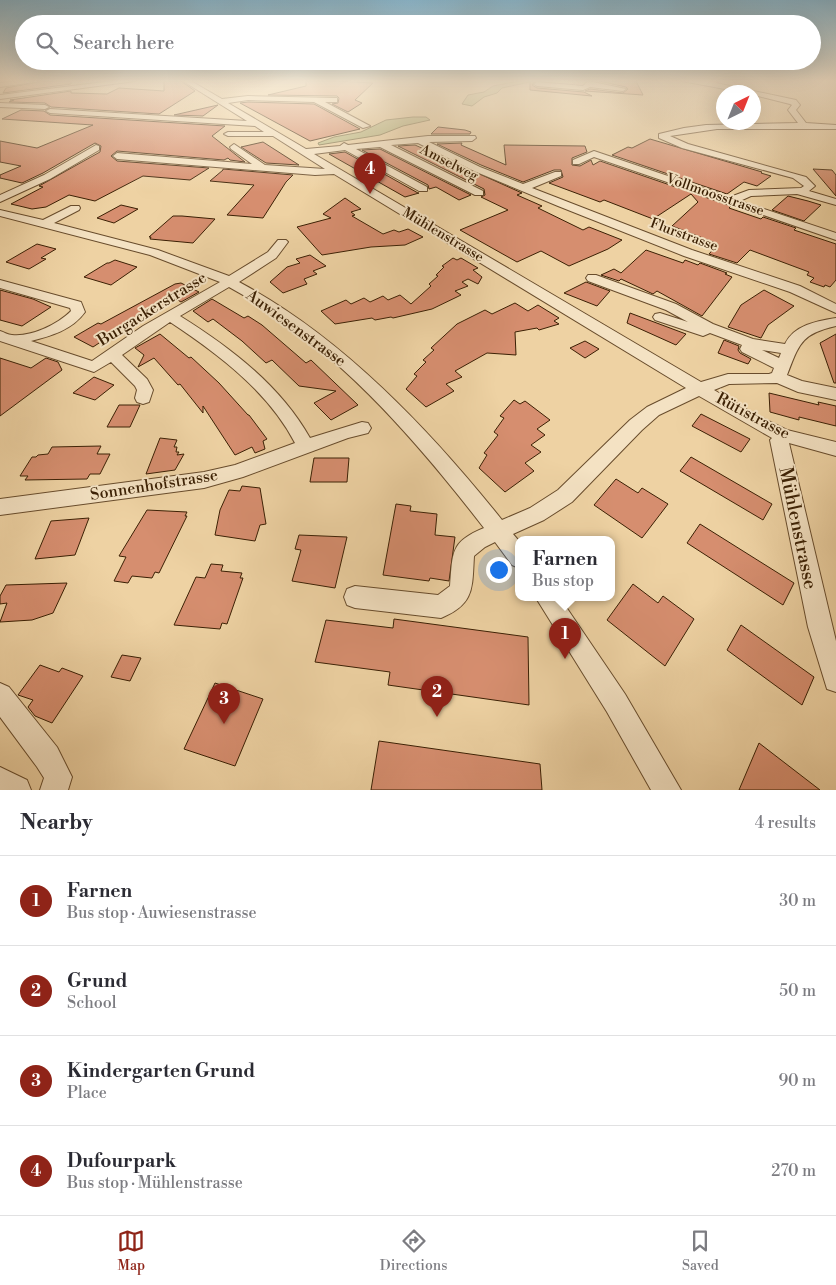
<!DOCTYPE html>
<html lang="en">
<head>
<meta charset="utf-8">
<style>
  :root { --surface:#fff; --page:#f7f7f7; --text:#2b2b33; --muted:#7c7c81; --line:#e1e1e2; --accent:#8f2418 }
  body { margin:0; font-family:"Libre Bodoni",serif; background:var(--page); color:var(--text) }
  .compass { position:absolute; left:716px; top:85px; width:45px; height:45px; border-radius:50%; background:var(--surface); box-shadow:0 5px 20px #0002; rotate:43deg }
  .you { position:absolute; left:498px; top:569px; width:18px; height:18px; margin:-12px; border:4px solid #fff; border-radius:50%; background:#1a73e8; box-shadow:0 0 0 8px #1a73e833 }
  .badge { display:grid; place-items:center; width:32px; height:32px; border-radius:50%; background:var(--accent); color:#fff; font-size:16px; font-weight:700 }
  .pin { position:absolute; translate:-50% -41px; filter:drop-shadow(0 1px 2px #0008) }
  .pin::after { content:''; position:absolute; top:26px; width:18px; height:15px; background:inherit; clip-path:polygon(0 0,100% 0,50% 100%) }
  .popup { position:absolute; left:515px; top:536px; width:100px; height:65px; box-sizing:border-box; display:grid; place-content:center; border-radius:10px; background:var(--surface); filter:drop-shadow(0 1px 4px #0005); font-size:16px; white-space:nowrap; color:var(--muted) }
  .popup b { font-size:19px; color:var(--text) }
  .popup::after { content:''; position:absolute; left:50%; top:100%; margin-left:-10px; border:10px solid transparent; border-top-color:var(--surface) }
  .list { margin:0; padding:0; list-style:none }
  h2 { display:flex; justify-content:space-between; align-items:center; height:65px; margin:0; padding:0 20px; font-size:21px }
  h2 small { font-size:16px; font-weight:400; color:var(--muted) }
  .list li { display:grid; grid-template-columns:32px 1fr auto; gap:15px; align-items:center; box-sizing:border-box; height:90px; padding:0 20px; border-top:1px solid var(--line) }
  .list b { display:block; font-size:19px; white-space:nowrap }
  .list p { margin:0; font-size:16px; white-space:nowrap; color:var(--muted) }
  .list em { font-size:16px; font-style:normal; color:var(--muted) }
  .icon { flex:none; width:28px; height:28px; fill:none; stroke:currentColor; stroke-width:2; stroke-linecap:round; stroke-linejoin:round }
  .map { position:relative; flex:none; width:836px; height:790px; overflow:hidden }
  .search { position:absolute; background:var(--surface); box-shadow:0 5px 20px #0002; left:15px; right:15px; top:15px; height:55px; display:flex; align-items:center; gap:12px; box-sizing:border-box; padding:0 18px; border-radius:28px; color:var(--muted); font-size:19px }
  .sheet { height:425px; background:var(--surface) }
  nav { display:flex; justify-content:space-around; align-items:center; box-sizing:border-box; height:70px; border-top:1px solid var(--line); background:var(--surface); font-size:14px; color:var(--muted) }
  nav a { display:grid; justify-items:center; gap:2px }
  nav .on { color:var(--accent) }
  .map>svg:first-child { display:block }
  .green { fill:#babb84; stroke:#7a6e44 }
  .building { fill:#d68e6f; stroke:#3b2004 }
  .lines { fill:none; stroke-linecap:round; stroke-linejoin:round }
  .minor-casing { stroke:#684c2c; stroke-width:2 }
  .minor { fill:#f4e2c3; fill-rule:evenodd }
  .labels { text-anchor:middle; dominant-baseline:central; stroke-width:4; stroke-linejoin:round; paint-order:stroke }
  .far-street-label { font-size:14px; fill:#3b2004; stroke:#f4e2c3 }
  .street-label { font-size:16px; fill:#3b2004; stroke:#f4e2c3 }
  .near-street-label { font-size:19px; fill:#3b2004; stroke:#f4e2c3 }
</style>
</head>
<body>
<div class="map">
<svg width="836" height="790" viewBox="0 0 836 790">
  <rect width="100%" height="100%" fill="#eed2a3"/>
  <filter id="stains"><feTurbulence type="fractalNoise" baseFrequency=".004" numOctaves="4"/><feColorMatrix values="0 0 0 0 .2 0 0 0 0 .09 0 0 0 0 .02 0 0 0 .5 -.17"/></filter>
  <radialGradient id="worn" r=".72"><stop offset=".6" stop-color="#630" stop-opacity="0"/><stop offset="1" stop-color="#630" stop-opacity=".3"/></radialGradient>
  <path class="green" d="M519,81H534L502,88L497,93L484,97L472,106L462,104L468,95L484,92L493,86Z
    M413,117H426L430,120L403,126L380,135L319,145L318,143L334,137L361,132L386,120Z"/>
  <path class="building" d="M43,81H71V84L3,93L6,88Z
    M164,81H181L195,91L159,114L51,107L45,103L9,102L14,100H10L71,91V93L107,94L119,88L164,91Z
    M306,81H335L373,83L355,100L362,103L348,112L332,104L338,103L339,98L337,96L268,95L306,86Z
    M530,81H535L532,85L537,88L584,92L592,96L530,90Z
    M599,81H636L643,95L585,91L590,89L623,93L628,89L626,87Z
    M248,102L314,104L360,129L310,141L240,103Z
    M218,105L203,116L174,115Z
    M21,110L44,111L50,115L225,126L212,136L245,162L230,160L228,158L224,160L117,151L111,156L117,161L209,168L190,180L143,176L95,201L69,195L46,207L32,209L11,204L43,187L39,186L100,152L101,146L95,143L43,173L22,183L0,178V175L21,166L0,162V141L37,148L93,125L2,119Z
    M438,127L465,130L471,132L470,134H431Z
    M650,139L762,172L761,173L771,176L757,186L744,182L727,194L612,155L628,147L632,148Z
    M263,142L299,165L266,163L241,147Z
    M462,143L461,145L506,165L504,145L585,146L587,152L572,158V165L580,166L591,160L593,165L600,161L731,206L729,208L761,219L763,217L796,228L794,230L836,244V280L830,287L825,285L824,287L810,282L814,278L807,275L809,272L750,250L737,263L709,254L718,244L672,226L698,202L691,194L653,219L604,200L600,202L549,183L563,177L561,170H554L523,182L481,165L437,144Z
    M415,145L522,193L517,195L542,206L538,208L583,230L589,227L622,240L608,249L569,266L541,251L517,262L460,230L508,210L481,197L485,195L484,189L398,146Z
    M380,149L471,195L459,200L436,187L429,189L428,185L362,150Z
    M345,152L418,193H419L405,197L329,154Z
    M813,169L832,170L836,175V196Z
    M223,170V169L293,175L286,182L263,218L227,215L254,185L210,181Z
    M788,196L808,201L821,205L804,221L772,210Z
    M345,198L361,209L351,212L355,215L352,216L383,234L394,230L399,232L408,229L423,237L405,245L371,247L322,255L297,227L331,218L323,214Z
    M121,205L138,209L114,223L97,218Z
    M173,216H182L215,219L193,243L150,239L151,237H149Z
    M37,244L56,249L41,258L46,259L29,269L6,262Z
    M646,250L683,263L685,260L698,265L700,263L727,273L725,274L732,277L702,316L657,291L653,294L621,279L619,281L601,275L614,269L621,273Z
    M310,255L326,266L313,271L317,274L304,279L307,284L283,293L270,282L287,267L300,263L296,259Z
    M453,258L457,260L461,258L478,268L473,270L482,277L478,284L468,279L462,282L468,286L455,291L461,295L432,309L393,318L391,317L375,320L372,318L335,324L321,311L346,300L351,304L364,298L370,302L383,296L388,300L400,295L411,304L431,286L429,284L438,276L436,275L444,267L442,266Z
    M115,260L137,267L111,285L84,277L107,263H109Z
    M586,282L610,291L597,306L564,293Z
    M181,283L199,292L181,302L176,299L139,320L137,318L93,347L74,337L98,323L101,324L175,284Z
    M0,290L33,299L51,307L22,326L0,320Z
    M764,290L794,306L768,325L761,338L728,327L741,305Z
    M212,299L244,318L248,316L262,325L306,363L311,360L358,405L331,420L314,403L336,391L299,386L272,360L266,363L242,341L213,319L208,322L193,311Z
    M515,303L528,311L538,305L559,318L554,321L559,324L539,330L537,328L515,332L516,355L487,353L455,371L462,377L446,384L454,391L426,407L406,389L417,376L414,374L426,362L423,360L434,350L431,348L457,324L485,310L492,314Z
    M630,313L686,334L676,345L627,323Z
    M160,334L189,358L191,357L219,383L248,415H249L267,439L263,441L265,449L255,453L252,447L235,455L203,406V413L180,384L178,385L154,358L138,367L144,355L135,348Z
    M836,334V383H834L820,343Z
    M724,340L739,346L738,350L740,353L751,359L748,364L718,353Z
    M585,341L599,349L585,358L570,348Z
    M0,358L31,368L46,358L58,362L62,370L0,416Z
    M94,377L114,385L95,400L73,393Z
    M769,393L819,405L818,402L836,406V426L799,417V420L770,412Z
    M514,400L520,404L525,401L550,420L537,429L545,435L531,445L541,452L525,463L534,471L505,492L479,468L487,455L484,453L498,435L494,432L504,418L500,416Z
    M119,405H140L130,427H107Z
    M701,414L750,439L741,452L692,426Z
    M160,438L177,440L174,447H177L176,452H179L177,455L184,454L175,470L146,474Z
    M101,446L97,454H110L100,474H90L87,479L25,480L28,476H20L32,457H36L38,455L48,454L52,447Z
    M691,457L772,504L763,520L680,471Z
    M314,458H349L347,482H310Z
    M616,479L638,493L642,488L668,504L642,538L594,505Z
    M242,486L260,488L266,524L260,525L255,541L215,535L220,510L229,490L240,491Z
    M396,504L411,506L410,511L437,514L435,535L455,537L449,581L430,578L429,581L383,575Z
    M147,510L187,512L185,516H187L159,573L155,572L152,578L132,576L128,583L114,581L126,557L119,556Z
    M89,518L75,555L35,559L51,521Z
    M700,524L794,583L783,605L687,543Z
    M299,535L347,537L335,588L292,581L301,550L295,549Z
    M211,564L223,565L221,571L242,573L240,578H243L227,624L222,623L220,629L174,625L196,577L205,578Z
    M67,583L53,613L32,620L0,622L7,603L0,604V596L6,585Z
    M633,584L658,603L663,596L694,619L665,666L607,620Z
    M394,619L528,637L529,705L388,685L390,672L315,662L326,620L393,628Z
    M741,625L814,677L802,705L727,650Z
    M122,655L141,658L130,681L111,677Z
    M40,665L59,672L62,668L83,676L52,723L35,716L28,707L33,700L18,695Z
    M215,683L263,699L235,766L184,749Z
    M379,741L540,764L542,790H371Z
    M759,743L820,790H739Z"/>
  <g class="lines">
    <defs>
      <path id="minor" d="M15,81H41L0,87V83Z
        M112,81H135L0,99V95Z
        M183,81H191L222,99L248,96L334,98H337V102H325L370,126L363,128L314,102L248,100L228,103L306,149L340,146L344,143L348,145L428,136H475L476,138L472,141L429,142L480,167L523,184L555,172H561V176L532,188L692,250L800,286L836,304V313L790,292L684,256L558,206L474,171L418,143L391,145L483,191V195H475L380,147L356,149L427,187V191H419L345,150L314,154L701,382L728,374H769L772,373L774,368L742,352L740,349L742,345L710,333L703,336L655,320L653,317L655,314L660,313L688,322L666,310L588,281L586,278L588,275H596L676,304L713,324L753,339L785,344C794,325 817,321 836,318V326C800,334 799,345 787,375L802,381L836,388V400L798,392L777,383L729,384L714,390L758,416L787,430L836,442V456L789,443L836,641V692L827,689L808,627L770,440L772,438L699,396L659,415L642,430L572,502L544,520L513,534L519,541V568L512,565L495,542L485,547L474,556C472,588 475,604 441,618L355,608L347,605L344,597L347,589L355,586L438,595L450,586C453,552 450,542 484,528C413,436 332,343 229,287L180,316C231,348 280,385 310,438L362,422L368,423L371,428L368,433L348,438L243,477L204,488L0,515V499L204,472L235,465L295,443C268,391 218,354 170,322L122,355L147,379L153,390L149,402L143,404L137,402L135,398L137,390L135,386L111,362L94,372L0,341V331C4,332 8,335 12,335C31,337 57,325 71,311L70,308L0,288V280L81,302L85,312C72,330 51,336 31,341L92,361L143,326L220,282L150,255L0,216V210L43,220L71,206H79L80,208L79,210L54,223L158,250L229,276L268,252L278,240H286L288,242L276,258L239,282C342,337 430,430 502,520L530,508L558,490L630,420L647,407L686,388L334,174L315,175L117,159L113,156L117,153L252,164L231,149L230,147L234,144L265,165L325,169L273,136H228L224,134L228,132H264L255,126L50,113L46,111L50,109L247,121ZM762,350L781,353L779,358Z
        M588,81L626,89L623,91L590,87L583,90L537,86L534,84L537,82L583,86Z
        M682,81H717L716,83L796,100L800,105L796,110L806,123L836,125V129H717L670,136L688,144L806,177L815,186L809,191L836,199V205L797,194L751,196L740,201L836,233V240L594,157L579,164H573V160L594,151L730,197L749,190L801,188L804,186L793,178L682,148L659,138V134L684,128L706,125L798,123L788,110L792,105L790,104L754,95V92H741Z
        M0,103L45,105L49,107L45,109L0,107Z
        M96,145L99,146V150L50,179L0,202V195L44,175Z
        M536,598H560L625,694L681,790H651L607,712Z
        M0,683L9,687L57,747L72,777L68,790H40L44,778L37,767L0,717Z
        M0,767L27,780L31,790H0Z"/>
    </defs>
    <use href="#minor" class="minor-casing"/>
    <use href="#minor" class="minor"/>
  </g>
  <linearGradient id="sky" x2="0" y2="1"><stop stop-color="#88b6cd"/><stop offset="0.42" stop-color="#f7ebd6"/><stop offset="1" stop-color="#f7ebd6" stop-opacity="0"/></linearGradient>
  <rect width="836" height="192" fill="url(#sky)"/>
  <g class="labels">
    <g class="far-street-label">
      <text transform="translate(449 163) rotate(27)">Amselweg</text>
      <text transform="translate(715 195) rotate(19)">Vollmoosstrasse</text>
      <text transform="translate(443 235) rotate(31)">Mühlenstrasse</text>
      <text transform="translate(684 235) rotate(20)">Flurstrasse</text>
    </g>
    <g class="street-label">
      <text transform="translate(152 309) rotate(-32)">Burgackerstrasse</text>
      <text transform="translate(296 328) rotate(36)">Auwiesenstrasse</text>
      <text transform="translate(753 416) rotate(28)">Rütistrasse</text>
      <text transform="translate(154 485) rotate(-9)">Sonnenhofstrasse</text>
    </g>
    <g class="near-street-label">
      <text transform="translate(798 528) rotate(78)">Mühlenstrasse</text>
    </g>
  </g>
  <rect width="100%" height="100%" filter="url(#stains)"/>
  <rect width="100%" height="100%" fill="url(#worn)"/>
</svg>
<svg class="compass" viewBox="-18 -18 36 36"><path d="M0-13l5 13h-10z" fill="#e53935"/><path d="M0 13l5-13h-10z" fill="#7c7c81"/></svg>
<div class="you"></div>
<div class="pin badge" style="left:565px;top:659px">1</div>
<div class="popup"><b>Farnen</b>Bus stop</div>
<div class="pin badge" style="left:437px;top:717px">2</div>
<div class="pin badge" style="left:224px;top:724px">3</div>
<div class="pin badge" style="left:370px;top:194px">4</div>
<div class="search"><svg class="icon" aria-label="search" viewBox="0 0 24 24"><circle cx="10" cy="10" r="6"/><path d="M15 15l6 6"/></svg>Search here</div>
</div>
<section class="sheet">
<h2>Nearby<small>4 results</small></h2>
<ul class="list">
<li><span class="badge">1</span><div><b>Farnen</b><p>Bus stop · Auwiesenstrasse</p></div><em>30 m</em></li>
<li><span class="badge">2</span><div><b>Grund</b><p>School</p></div><em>50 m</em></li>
<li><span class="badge">3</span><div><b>Kindergarten Grund</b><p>Place</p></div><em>90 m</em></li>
<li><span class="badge">4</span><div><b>Dufourpark</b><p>Bus stop · Mühlenstrasse</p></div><em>270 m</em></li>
</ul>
</section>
<nav>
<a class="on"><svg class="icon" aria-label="map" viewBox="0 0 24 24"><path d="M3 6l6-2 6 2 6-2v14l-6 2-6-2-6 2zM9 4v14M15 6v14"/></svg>Map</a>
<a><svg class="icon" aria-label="directions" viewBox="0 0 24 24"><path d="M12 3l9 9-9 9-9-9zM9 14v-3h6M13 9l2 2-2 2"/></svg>Directions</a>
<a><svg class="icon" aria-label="saved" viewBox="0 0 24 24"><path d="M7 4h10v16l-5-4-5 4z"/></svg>Saved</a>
</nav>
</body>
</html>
